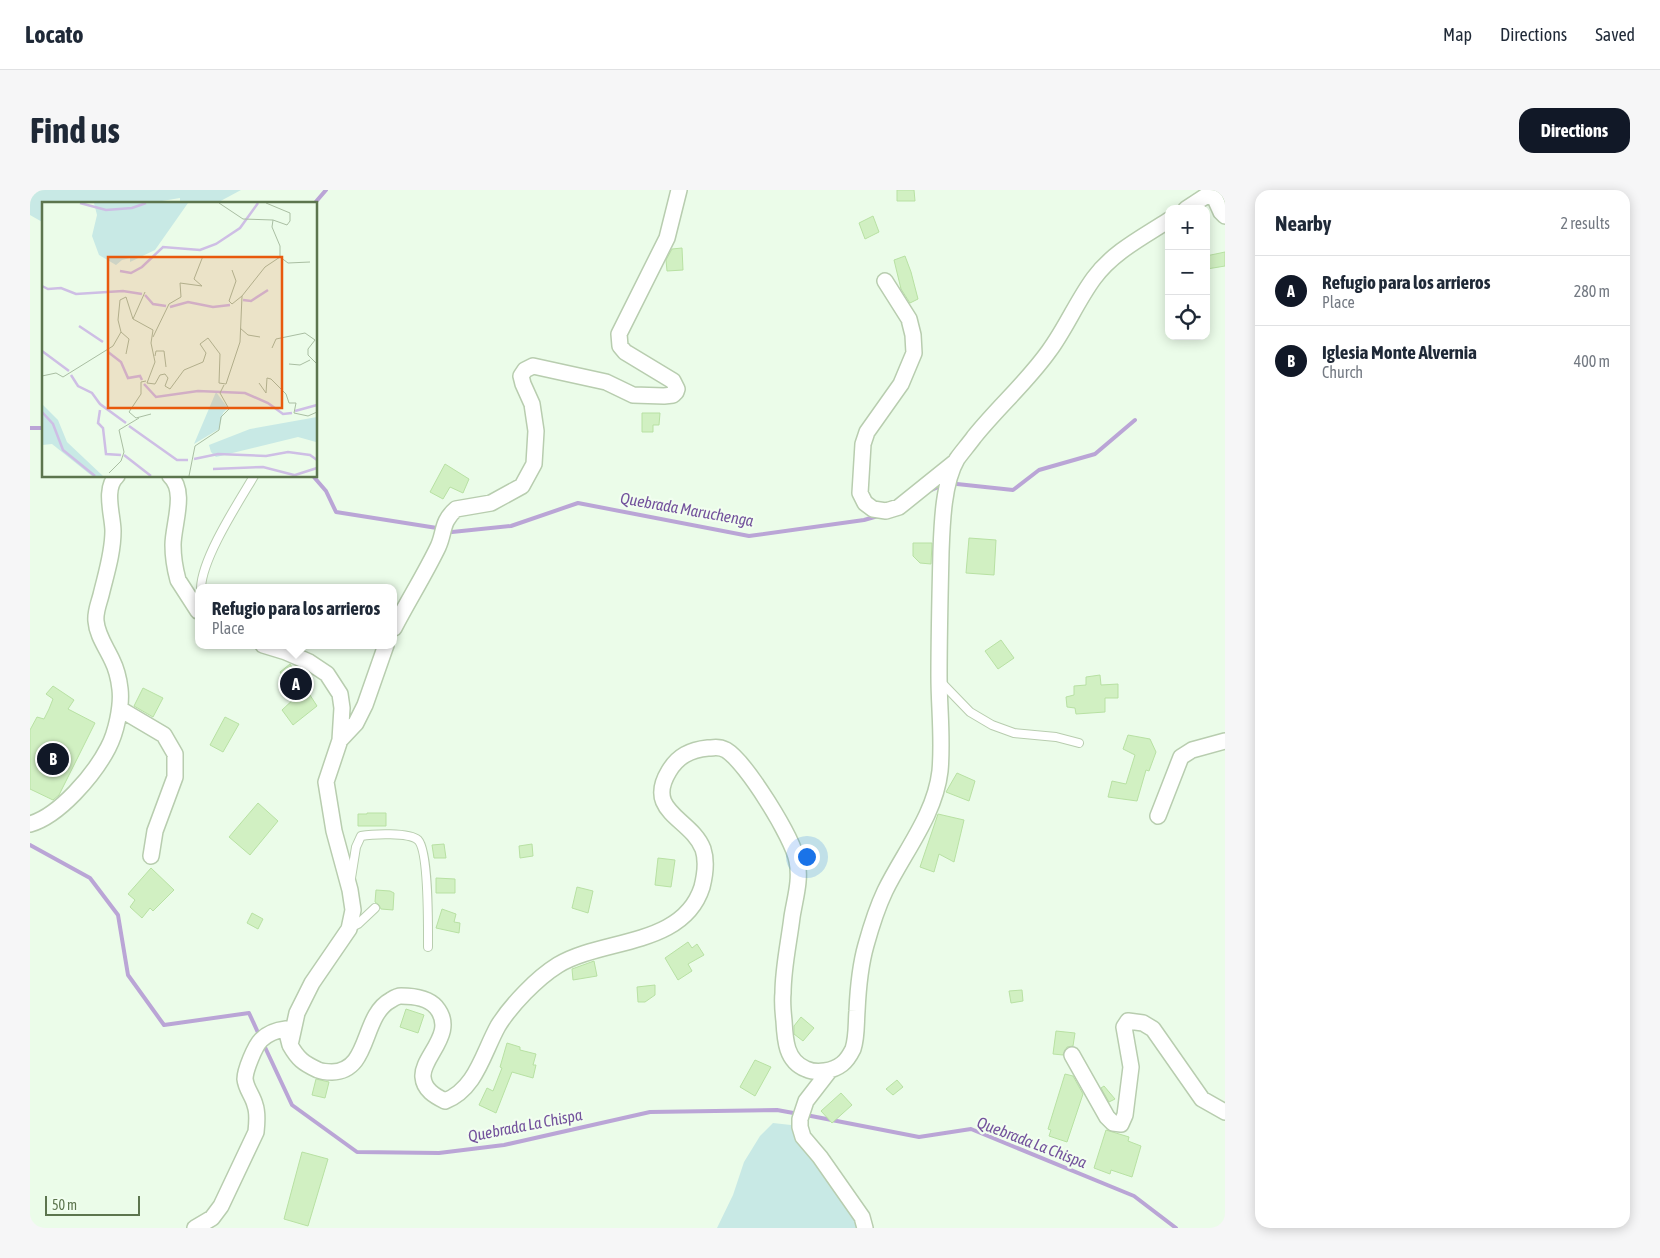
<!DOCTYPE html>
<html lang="en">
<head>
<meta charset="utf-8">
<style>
  :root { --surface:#fff; --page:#f6f6f7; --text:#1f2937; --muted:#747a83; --line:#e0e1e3; --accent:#111827 }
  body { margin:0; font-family:"Asap Condensed",sans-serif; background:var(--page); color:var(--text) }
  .controls { position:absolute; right:15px; top:15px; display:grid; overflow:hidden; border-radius:10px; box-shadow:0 2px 12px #0003 }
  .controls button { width:45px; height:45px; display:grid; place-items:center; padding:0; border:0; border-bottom:1px solid var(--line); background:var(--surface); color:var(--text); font:25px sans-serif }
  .scale { position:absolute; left:15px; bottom:12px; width:95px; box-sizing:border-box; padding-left:5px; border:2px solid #5c754e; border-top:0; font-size:14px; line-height:18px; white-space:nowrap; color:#5c754e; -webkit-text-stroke:4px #f1feef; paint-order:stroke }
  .you { position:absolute; left:776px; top:666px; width:18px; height:18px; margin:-12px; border:4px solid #fff; border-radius:50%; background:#1a73e8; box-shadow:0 0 0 8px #1a73e833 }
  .badge { display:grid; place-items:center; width:32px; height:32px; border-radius:50%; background:var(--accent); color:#fff; font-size:16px; font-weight:700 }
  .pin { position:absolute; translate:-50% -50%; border:2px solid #fff; box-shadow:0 1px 5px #0006 }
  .popup { position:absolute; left:165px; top:394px; width:202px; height:65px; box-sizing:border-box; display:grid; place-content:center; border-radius:10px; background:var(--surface); filter:drop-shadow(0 1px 4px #0005); font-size:16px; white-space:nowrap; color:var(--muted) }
  .popup b { font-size:19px; color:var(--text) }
  .popup::after { content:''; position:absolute; left:50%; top:100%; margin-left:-10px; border:10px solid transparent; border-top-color:var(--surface) }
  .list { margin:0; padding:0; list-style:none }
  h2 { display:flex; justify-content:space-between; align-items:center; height:65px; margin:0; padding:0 20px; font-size:21px }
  h2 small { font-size:16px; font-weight:400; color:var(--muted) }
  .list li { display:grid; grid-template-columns:32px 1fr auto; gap:15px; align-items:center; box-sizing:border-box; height:70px; padding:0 20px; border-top:1px solid var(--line) }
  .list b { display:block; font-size:19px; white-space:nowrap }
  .list p { margin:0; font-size:16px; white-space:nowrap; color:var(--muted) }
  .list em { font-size:16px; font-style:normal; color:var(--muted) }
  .icon { flex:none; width:28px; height:28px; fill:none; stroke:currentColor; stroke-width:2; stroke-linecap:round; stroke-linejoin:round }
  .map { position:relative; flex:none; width:1195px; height:1038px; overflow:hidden; border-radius:15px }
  header { display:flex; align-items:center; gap:30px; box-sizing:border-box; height:70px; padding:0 25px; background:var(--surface); border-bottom:1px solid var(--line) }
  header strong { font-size:24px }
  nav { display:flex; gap:28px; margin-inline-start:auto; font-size:18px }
  .intro { display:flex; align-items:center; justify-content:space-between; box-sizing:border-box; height:120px; padding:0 30px }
  h1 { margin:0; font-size:35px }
  .button { padding:12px 22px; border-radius:15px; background:var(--accent); color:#fff; font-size:18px; font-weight:700 }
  main { display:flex; gap:30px; padding:0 30px }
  aside { flex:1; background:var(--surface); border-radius:15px; box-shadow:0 2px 12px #0003 }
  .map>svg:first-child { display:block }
  .green { fill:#c8e9e5 }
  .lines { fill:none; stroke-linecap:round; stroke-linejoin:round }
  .stream { stroke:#baa5d6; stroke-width:4 }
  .building { fill:#d1f0c2; stroke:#b8e1a3 }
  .service-casing { stroke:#b8cdaf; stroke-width:10 }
  .minor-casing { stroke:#b8cdaf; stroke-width:18 }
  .service { stroke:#fff; stroke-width:8 }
  .minor { stroke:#fff; stroke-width:15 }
  .labels { text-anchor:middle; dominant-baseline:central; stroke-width:4.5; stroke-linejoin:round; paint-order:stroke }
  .water-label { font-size:16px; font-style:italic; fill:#73529c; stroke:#f1feef }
  .inset-river { fill:none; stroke:#cebee5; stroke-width:2.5 }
  .inset-road { fill:none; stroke:#a9bea2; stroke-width:1 }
  .view { fill:#e8590c; fill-opacity:0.15; stroke:#e8590c; stroke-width:2.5 }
  .inset-edge { fill:none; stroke:#5c754e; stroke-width:2.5 }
</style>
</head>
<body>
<header>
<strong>Locato</strong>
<nav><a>Map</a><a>Directions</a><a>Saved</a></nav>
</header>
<div class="intro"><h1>Find us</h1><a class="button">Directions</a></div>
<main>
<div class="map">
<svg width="1195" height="1038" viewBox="0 0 1195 1038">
  <rect width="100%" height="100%" fill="#ebfce9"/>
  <path class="green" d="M0,0H211L185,14H150V8L114,14H14V33L0,25Z
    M743,933L761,935L767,948L824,1022L827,1038H687L703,1005L714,972L730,946Z"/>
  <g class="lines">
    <path class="stream" d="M284,14L296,0
      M0,238H14
      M283,286L296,301L306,322L407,338
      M927,294L983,300L1009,280L1065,264L1105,230
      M899,301L913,295
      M422,342L481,336L548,313L719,346L834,330L848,326
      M0,655L60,688L88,725L98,785L134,835L219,823L230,847
      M233,853L262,915L327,962L409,963L474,955L620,922L747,920L769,924
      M776,925L889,947L941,939L1104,1006L1146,1038
      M0,1037L1,1038"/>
  </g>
  <path class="building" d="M867,0H884L885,11H867Z
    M843,26L849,42L835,49L829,33Z
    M652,58L653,80L637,81L636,70L642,59Z
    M1195,62V76L1177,79L1176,66Z
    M875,66L881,82L888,109L880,113L871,99L864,70Z
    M612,223H630L629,235H623V242H612Z
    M415,274L439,289L433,303L420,297L413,309L400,302Z
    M939,348L966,350L964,385L936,383Z
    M883,353H902L901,374L890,373L883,366Z
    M971,450L984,468L968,479L955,461Z
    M260,474L287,516L263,535L252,520L266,507L250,482Z
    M1070,485L1071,495L1088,494V508H1075V522L1046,524L1045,518L1037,517L1036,507L1044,505V496L1056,495V487Z
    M23,496L44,510L38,519L65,533L29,605L23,610L0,599V540L7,527L14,529L19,519L23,509L16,504Z
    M113,498L133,508L123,527L104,516Z
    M195,527L209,534L193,562L180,555Z
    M1098,545L1120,549L1126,562L1119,581L1116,580L1107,611L1078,607L1082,591L1096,594L1105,565L1093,559Z
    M927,583L945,591L939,611L916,602Z
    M228,613L248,631L220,665L199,647Z
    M337,623H356V636H328V624H337Z
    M908,624L934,630L924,672L909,664L904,682L890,677Z
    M414,654L416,668H404L402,655Z
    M502,654L503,666L490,668L489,656Z
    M628,668L645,670L641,697L625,695Z
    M121,678L144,700L123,721L120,718L112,728L100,717L105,710L98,704Z
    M406,688L425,689V703H406Z
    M547,697L563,701L558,723L542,718Z
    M346,700L360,701L364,703L363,720L351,719L349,715L345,712Z
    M412,719L426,724L424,732L430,733L429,743L406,738Z
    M222,723L233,729L228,739L217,733Z
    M658,752L662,758L667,754L674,765L658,774L662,781L648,790L635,768Z
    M564,771L567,786L543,790L542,779Z
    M625,795V805L615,812H608L607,797Z
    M992,800L993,811L981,813L979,801Z
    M376,819L394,825L388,843L370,837Z
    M771,827L784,838L773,851L764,844V836Z
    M1026,841L1045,843L1043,856L1037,857L1033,865L1023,864Z
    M477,853L490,857V860L506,864L503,875H506L503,888L482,882L466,923L449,915L457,898L463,901L472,878L470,877Z
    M725,870L741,877L725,906L710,897Z
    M1035,884L1043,886L1053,904L1037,952L1019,946L1021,940L1018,939Z
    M286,889L299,892L295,908L282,905Z
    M867,890L873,897L863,905L856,899Z
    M1074,896L1085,909L1079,912L1071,898Z
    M811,903L822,915L802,933L791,921Z
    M1076,940L1099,947L1098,951L1111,956L1102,987L1081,980L1080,984L1064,978Z
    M272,962L298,969L278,1036L254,1029Z"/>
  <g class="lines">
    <defs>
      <path id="service" d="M171,398C172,368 208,313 224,286
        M910,491L940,522L962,535L984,543L1026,547L1049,553
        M321,688L326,657L331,646C342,644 379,642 388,650C399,661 398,739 398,757
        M320,738L328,734L345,718"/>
      <path id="minor" d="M1182,2L1191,22L1195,26
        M1156,19L1182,2V0
        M855,91L879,129L883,145L884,163L871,194L837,242L833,254L830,303L835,313L843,319L856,321L869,317L925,272
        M140,286C157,301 143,335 143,355C143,366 145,379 148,390L168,421
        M364,438C378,411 395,384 408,357C415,342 411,332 426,319L461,313L492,296L504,274L506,241L502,214L493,194L491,186L495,180L503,176L576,192L603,205L634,206L643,205L646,202L647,199L643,191L595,162L590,156L589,144L637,48L649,0
        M233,455L256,462L279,472L297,484L310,504L312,518L310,550L296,592L304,641L320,700L323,720L319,739L282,793L267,823L260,855C268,869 273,873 288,880C293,882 297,882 302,882C341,881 331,826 361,810C364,808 367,806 371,806C383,806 398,808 406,817C428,843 391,867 393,887C394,900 405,906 415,911C446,899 453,863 468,836C481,815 507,788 528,775C573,748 653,757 672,697C675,685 677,671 673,659C661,628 614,622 639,581C648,566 660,560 678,558C686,558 688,556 696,560C716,572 763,648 767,671C771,690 765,708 762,727C759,752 753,778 753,803C752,812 753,822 754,831C755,850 756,871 776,879C787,884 803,881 812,874C816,871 821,863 823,859C827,847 826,833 827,821C828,799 830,776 836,755C841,737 847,718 855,701C874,662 905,625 910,581C913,549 909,518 909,486C909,445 910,404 911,362C912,335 913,293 927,269C932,262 939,254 944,247C968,217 997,192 1019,161C1036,138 1047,111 1064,88C1083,62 1113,47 1139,30
        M90,519L134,545L145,564V587L125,641L121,666
        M310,550L326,533L335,515L356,455
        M1128,626L1151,567L1162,560L1195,551
        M0,634C29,626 64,585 78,558C86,543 92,516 90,499C89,490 86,478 82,470C76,457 67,445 66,431C65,422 69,413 71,405C76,384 83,363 83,341C83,326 73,298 87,286
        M1042,865L1077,927L1083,933L1091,934L1095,925L1101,877L1094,837L1098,831L1113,833L1123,839L1172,909L1195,922
        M800,880L776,911L770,929V937L773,947L790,967L832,1027L835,1038
        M165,1038L182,1028L191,1016L226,942C227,933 228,923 225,915C223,906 216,899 215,889C215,880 225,856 231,850C238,843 247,840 256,839L260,855"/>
    </defs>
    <use href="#service" class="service-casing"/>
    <use href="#minor" class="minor-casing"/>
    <use href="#service" class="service"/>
    <use href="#minor" class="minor"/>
  </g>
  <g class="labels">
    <g class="water-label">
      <text transform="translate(657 319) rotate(10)">Quebrada Maruchenga</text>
      <text transform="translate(495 935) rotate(-11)">Quebrada La Chispa</text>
      <text transform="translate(1002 952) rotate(21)">Quebrada La Chispa</text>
    </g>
  </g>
  <g transform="translate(12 12)">
    <rect width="275" height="275" fill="#ebfce9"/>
    <path d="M52,1H146L113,48L88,60V56L80,58L74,63L57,53L50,34L55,13ZM174,190L186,206L181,211L177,227L152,242ZM0,202L16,218L25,240L61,274H50L10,242L0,243ZM275,215L274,240L256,235L174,255L169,250L167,243L208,227Z" fill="#c8e9e5"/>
    <path class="inset-river" d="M38,1L64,8L90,6L104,1M78,69L89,71L100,65L121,45L158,48L174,42L198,26L216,1M0,84L6,87L19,86L34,92L81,89L100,92M103,93L111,102L124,104M201,98L209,99L226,88M128,105L146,100L171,105L188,103M37,124L61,140M0,149L27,169M66,150L79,160L86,176L98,174L100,178M29,173L36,184L50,191L58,202L84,221M102,182L114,195L156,189L203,191L226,201L241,212L250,211M58,208L56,221L61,226L64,252L79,253M253,209L275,203M0,210L11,222L21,248L53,274M87,224L135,258H146M82,253L109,274M152,257L176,252L224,254L246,250L268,253L275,258M171,267L221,265L252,273M250,274L275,266"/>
    <path class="inset-road" d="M177,1L201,17L231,18M238,55L246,61L268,60M190,68L194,79L187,99L190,102L200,94M91,117L103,90M198,126L206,133L218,135M79,130L87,137L84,152M111,135L127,102L139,95L138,81L160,84L152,77L161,54M230,146L234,137L263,131L273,138L266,147V153L275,162M113,154L114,149H122L124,165M247,162L258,163L268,158M0,174L14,171L21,175L71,144L79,130L76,118L78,98L84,95L91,117L111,128L109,141L113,160L105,181L113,182L118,173L123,172L126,176L123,184L128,187L142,168L161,160L164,151L158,142L166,136L178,152L177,181L184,182L198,140L200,94L223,65L238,55V44L230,25L231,18L245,23L248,19V11L224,1M104,179L99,180V192L87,210L94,216L109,212M217,181L224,191L225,176L229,177L244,192L247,201H254L252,211L266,214L275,210M67,271L79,259L82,250L77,228L97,216M147,274L153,244L177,228L179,215L187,207L178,191L182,183"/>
    <path class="view" d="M66,55H240V206H66Z"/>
    <rect width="275" height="275" class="inset-edge"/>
  </g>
</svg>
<div class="controls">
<button>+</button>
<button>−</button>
<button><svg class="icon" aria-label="locate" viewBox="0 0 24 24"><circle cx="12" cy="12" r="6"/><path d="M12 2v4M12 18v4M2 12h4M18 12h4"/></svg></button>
</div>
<div class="scale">50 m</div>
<div class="you"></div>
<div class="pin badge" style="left:266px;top:494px">A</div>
<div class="popup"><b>Refugio para los arrieros</b>Place</div>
<div class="pin badge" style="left:23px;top:569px">B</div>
</div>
<aside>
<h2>Nearby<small>2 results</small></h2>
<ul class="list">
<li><span class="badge">A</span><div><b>Refugio para los arrieros</b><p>Place</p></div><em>280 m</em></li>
<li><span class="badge">B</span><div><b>Iglesia Monte Alvernia</b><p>Church</p></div><em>400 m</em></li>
</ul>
</aside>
</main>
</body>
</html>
